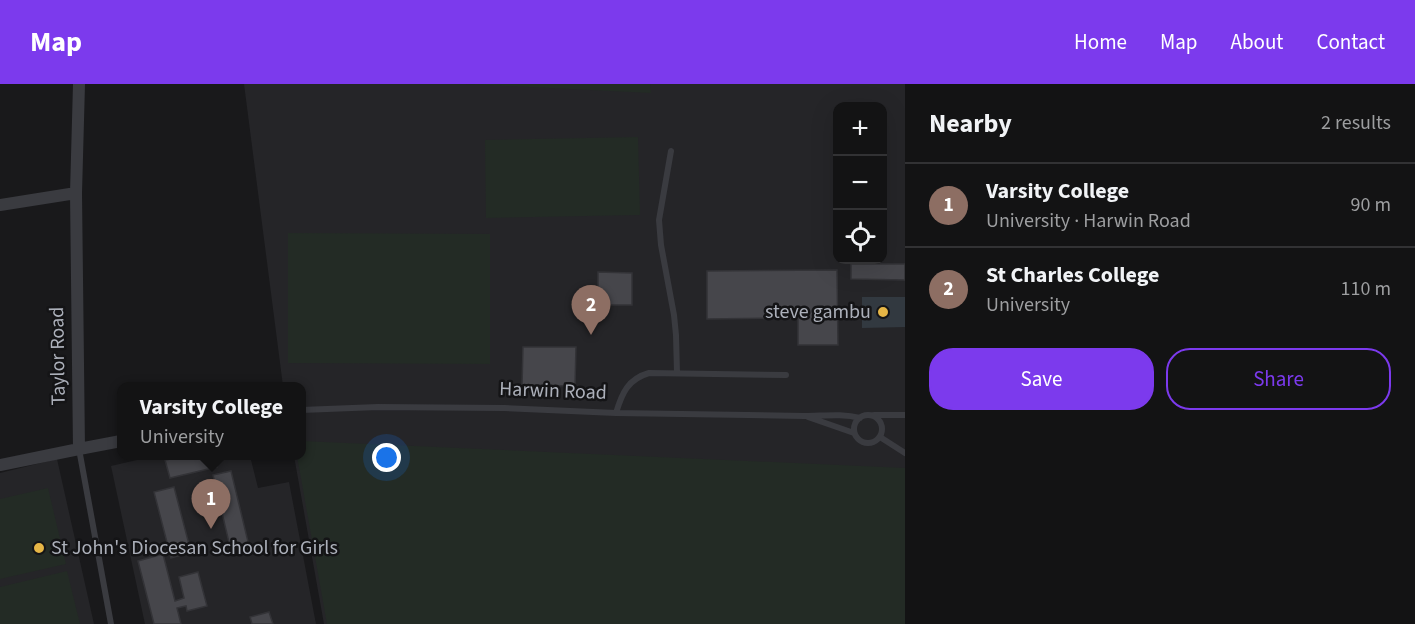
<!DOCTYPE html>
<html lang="en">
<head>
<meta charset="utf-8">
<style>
  :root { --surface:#131314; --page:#1c1c1d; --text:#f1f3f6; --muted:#9d9ea0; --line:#323234; --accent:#7c3aed }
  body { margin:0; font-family:"Source Sans 3",sans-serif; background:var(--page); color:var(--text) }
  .controls { position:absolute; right:18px; top:18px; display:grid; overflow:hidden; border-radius:12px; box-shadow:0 6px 24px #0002 }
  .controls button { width:54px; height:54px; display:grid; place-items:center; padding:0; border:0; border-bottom:2px solid var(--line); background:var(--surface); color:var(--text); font:30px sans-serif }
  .you { position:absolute; left:387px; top:374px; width:21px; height:21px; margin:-15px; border:4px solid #fff; border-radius:50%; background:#1a73e8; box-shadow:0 0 0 9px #1a73e833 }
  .badge { display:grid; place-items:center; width:39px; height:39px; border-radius:50%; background:var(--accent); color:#fff; font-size:20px; font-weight:700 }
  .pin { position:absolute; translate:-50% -50px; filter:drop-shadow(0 2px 3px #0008) }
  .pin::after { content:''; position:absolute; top:32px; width:21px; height:18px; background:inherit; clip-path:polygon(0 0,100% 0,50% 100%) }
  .popup { position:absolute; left:117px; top:298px; width:189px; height:78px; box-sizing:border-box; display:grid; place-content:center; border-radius:12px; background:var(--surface); filter:drop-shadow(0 2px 4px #0005); font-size:20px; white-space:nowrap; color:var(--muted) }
  .popup b { font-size:22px; color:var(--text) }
  .popup::after { content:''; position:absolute; left:50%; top:100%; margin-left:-12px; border:12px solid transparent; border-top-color:var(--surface) }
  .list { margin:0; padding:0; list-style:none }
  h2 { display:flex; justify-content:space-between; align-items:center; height:78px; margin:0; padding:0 24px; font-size:26px }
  h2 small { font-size:20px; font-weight:400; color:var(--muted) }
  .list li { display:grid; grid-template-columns:39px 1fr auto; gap:18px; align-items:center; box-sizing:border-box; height:84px; padding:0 24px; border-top:2px solid var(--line) }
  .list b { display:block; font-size:22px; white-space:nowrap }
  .list p { margin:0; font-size:20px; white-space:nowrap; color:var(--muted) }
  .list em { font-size:20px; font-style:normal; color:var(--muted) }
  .actions { display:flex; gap:12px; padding:18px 24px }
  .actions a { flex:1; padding:14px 0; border:2px solid var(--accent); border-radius:24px; text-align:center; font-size:21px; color:var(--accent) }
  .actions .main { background:var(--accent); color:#fff }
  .icon { flex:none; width:33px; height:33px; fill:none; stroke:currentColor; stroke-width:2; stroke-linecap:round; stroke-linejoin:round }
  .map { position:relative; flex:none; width:905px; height:540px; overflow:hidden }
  header { display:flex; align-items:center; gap:36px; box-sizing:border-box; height:84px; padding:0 30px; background:var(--accent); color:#fff }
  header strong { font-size:28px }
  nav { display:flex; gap:33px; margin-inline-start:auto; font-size:21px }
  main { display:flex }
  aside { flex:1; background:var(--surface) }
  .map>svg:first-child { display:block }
  .built { fill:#252528; fill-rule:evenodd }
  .green { fill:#232b25 }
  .water { fill:#323940 }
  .building { fill:#46464b; stroke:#333337; stroke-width:1.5 }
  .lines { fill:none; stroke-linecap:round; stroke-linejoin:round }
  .lane { stroke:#3a3b40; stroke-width:6 }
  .street { stroke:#3a3b40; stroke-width:12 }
  .poi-dot { fill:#e6b646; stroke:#141416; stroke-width:2 }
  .labels { text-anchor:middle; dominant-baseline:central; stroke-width:5; stroke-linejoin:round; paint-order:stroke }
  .poi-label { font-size:20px; fill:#acb0ba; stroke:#141416; text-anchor:end }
  .street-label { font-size:20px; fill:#acb0ba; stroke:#141416 }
</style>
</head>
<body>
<header>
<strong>Map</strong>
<nav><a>Home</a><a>Map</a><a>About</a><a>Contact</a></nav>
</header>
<main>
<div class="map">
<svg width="905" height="540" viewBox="0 0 905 540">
  <rect width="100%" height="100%" fill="#19191b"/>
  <path class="built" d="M244,0H905V540H324L294,372H301V302H283ZM838,22H882V176H838Z
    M154,372H250L258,404L289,398L316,540H145L111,382Z
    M57,375L94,540H0V389Z"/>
  <path class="green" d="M466,0H650L651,9Z
    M638,53L640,131L486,134L485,56Z
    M288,149L490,150V280L288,279Z
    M301,357L905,384V540H327L297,372H301Z
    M48,404L66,480L0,495V415Z
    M67,487L80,540H0V503Z"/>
  <path class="water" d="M862,213H905V243L862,244Z"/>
  <path class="building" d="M851,180H905V196L851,195Z
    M837,186L838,261H798V234L707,235V187Z
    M598,188L632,189V221H598Z
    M523,263H576L575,302L522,301Z
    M187,372H214L217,383L170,394L165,376Z
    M231,387L250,466L232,471L213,391Z
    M174,403L191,468L171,474L154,408Z
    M163,470L175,517L184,514L179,493L198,488L207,522L187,527L186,522L177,524L181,540H154L138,477Z
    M269,528L273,540H252L250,533Z"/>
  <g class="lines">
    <path class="lane" d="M671,67L659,136L661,161L674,231L676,251L677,289
      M301,326L378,323L504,324L616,329L804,332C823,332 842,329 860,334
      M616,329C622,309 628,295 649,289L786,291
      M854 345a14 14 0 1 1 28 0a14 14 0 1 1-28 0Z
      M874,331H905
      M808,333L854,349
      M880,353L905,369
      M79,365L111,540"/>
    <path class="street" d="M0,121L76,109
      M79,365L76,109L79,0
      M0,381L79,365L121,357"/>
  </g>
  <g class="poi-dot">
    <circle cx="883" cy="228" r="6"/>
    <circle cx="39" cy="464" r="6"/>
  </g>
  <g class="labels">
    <g class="poi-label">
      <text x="871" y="228">steve gambu</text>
      <text x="51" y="464" text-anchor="start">St John's Diocesan School for Girls</text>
    </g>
    <g class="street-label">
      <text transform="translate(58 272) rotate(-91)">Taylor Road</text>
      <text transform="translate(553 307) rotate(2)">Harwin Road</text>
    </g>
  </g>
</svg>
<div class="controls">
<button>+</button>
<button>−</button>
<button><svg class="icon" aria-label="locate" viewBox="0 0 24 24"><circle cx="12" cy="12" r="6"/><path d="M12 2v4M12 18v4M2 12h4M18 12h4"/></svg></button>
</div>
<div class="you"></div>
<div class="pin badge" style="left:211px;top:445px;background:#8d6e63">1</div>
<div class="popup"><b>Varsity College</b>University</div>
<div class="pin badge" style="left:591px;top:251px;background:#8d6e63">2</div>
</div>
<aside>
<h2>Nearby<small>2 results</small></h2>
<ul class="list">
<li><span class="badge" style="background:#8d6e63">1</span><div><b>Varsity College</b><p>University · Harwin Road</p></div><em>90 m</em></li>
<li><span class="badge" style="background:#8d6e63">2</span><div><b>St Charles College</b><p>University</p></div><em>110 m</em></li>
</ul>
<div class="actions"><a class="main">Save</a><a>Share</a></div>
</aside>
</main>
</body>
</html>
